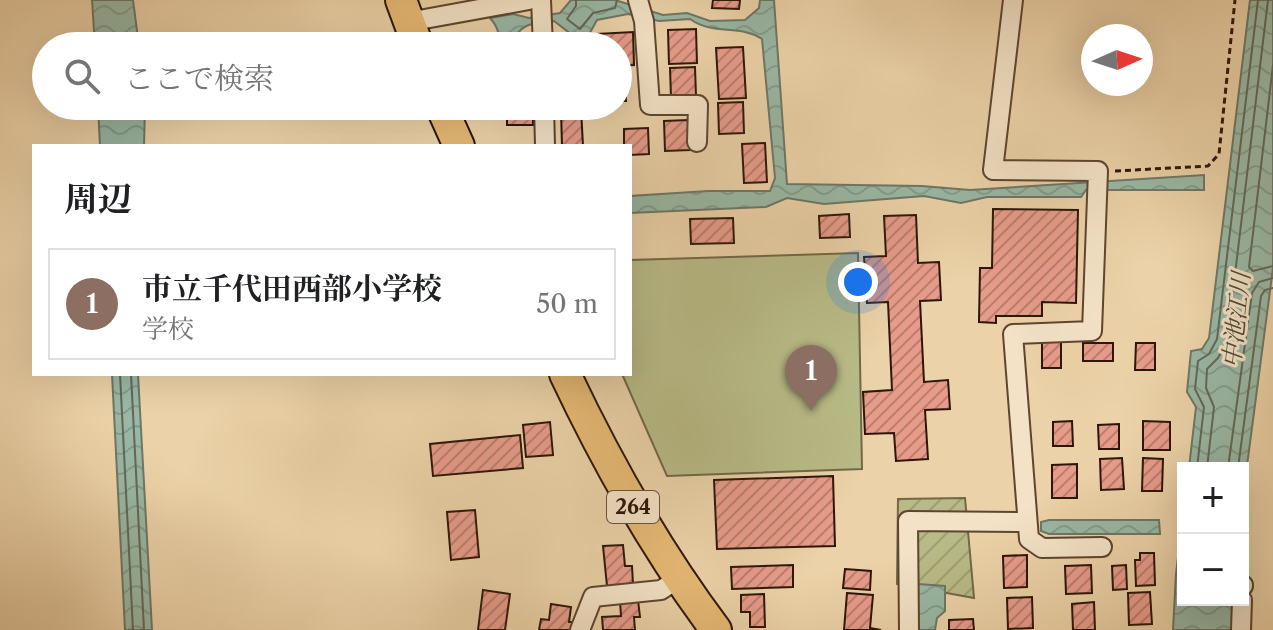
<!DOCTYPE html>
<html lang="ja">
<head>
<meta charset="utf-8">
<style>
  :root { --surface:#fff; --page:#f6f6f6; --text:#202124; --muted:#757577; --line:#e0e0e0; --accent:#8f2418 }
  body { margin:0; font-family:"Libre Caslon Text","Noto Serif JP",serif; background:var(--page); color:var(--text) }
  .controls { position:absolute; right:24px; bottom:24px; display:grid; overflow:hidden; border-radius:0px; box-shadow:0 8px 32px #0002 }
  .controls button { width:72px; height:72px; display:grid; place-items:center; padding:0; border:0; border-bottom:2px solid var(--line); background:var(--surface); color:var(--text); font:40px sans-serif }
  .compass { position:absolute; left:1081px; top:24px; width:72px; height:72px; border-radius:50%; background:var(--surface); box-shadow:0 8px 32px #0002; rotate:87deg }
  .you { position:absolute; left:858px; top:282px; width:28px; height:28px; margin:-20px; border:6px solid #fff; border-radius:50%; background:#1a73e8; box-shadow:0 0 0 12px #1a73e833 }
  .badge { display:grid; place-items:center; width:52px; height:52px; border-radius:50%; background:var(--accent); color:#fff; font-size:26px; font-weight:700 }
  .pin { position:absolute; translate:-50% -66px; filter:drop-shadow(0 2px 4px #0008) }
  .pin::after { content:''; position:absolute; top:42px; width:28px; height:24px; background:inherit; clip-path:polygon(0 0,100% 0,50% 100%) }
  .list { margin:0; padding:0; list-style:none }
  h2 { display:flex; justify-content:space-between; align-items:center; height:104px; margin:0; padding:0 32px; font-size:34px }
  h2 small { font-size:26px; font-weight:400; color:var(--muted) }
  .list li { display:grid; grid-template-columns:52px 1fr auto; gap:24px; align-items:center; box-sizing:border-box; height:112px; margin:0 16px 16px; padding:0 16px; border:2px solid var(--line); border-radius:0px }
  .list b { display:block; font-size:30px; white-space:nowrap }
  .list p { margin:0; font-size:26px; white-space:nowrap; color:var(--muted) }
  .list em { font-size:26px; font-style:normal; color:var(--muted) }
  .icon { flex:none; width:44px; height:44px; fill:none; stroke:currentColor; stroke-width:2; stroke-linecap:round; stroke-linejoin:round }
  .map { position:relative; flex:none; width:1273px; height:630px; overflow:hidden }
  .search { position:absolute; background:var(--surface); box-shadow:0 8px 32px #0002; left:32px; top:32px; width:600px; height:88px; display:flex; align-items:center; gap:20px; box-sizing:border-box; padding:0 28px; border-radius:44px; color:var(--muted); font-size:30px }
  .panel { position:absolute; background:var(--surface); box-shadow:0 8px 32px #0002; left:32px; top:144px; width:600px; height:232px; border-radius:0px }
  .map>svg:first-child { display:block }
  .park { fill:#b8bb87; stroke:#726847; stroke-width:2 }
  .garden { fill:url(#garden-furrows); stroke:#726847; stroke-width:2 }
  .water { fill:url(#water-waves); stroke:#6e7766; stroke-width:2 }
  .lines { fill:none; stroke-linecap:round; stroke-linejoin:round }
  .shore { stroke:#636756; stroke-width:2 }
  .building { fill:url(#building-hatch); stroke:#2d1607; stroke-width:2 }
  .minor-casing { stroke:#5d452f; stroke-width:22 }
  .trunk-casing { stroke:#2d1607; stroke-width:34 }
  .path { stroke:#2d1607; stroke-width:3; stroke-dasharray:6 4; stroke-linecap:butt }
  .minor { stroke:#f3e2c6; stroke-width:18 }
  .trunk { stroke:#e6b974; stroke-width:30 }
  .labels { text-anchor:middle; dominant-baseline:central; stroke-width:6; stroke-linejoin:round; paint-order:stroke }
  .shield { fill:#f3e2c6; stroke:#685340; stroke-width:2 }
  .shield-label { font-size:20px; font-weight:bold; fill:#2d1607 }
  .water-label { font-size:24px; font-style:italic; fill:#4d4736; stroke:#f3e2c6 }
</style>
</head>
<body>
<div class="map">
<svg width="1273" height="630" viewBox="0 0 1273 630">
  <defs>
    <pattern id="garden-furrows" width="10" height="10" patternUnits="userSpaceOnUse" patternTransform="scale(2)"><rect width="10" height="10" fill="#b8bb87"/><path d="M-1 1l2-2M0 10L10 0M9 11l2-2" fill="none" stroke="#9ea073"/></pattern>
    <pattern id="water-waves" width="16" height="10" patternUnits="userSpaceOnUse" patternTransform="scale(2)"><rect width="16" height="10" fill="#99b8a5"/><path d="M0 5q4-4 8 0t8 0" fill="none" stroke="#849d8d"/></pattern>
    <pattern id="building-hatch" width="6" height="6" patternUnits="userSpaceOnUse" patternTransform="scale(2)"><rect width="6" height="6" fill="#e79c8a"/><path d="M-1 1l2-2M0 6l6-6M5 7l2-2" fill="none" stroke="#bc7e6f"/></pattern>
  </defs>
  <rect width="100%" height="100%" fill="#ecd2a8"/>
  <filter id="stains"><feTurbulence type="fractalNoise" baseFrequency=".0025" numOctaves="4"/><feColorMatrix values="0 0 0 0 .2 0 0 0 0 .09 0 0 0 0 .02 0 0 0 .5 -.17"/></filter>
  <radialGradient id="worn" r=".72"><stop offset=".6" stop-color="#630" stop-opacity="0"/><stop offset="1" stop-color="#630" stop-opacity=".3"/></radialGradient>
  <path class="park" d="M858,253L862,469L667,476L622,374H630V260Z"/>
  <path class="garden" d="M965,498L974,598L897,584L898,499Z"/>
  <path class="water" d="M92,0H133L139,46H95Z
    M571,0H615L663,15L687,13L710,21L745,20L759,8L760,0H774L787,184L922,186L970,190L1204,175V190H1086L1081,197H987L961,203L924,196L824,204L787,198L766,207L630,213V196L708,191H770L775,178L762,39C739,24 714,36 690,19L659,21L628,14L597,20L586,40L571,34L554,21C531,23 520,23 510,46H498C500,34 498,27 490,18L513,14L529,18L560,13Z
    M1250,0H1273V268L1243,496V468H1189L1196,407L1187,392L1191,351L1202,349L1209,338Z
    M98,106H145L144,146H100Z
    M112,374H138L152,630H125Z
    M1183,515V600H1234L1232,630H1173L1176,574Z
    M1049,520H1159L1160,534H1049L1041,531V522Z
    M918,584L945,586V611L937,618L935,630H917Z"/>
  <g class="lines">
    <path class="shore" d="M576,0V6L567,19L580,29L593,13L615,8L617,0
      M1273,65L1249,267L1253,271L1273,266
      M120,374L133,630
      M131,374L144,630
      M1197,468L1204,407L1195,389L1198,361L1209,354L1217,339L1258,0
      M1207,468L1214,407L1206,388L1207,369L1218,358L1227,341L1268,0
      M1228,468L1252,293L1259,282L1273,278
      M1238,468L1261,296L1265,290L1273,288"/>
  </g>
  <path class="building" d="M713,0H740L739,9L712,8Z
    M696,29L697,63L669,64L668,30Z
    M633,32L634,65L618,66V46H597V34Z
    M743,47L746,98L719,99L716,48Z
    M695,67L696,96L671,97L670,68Z
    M625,70L626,101H618V71Z
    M743,102L744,133L719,134L718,103Z
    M507,106H533V125H507Z
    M581,109L583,146H562L561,110Z
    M688,120L690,150L665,151L664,121Z
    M648,128L649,154L630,155V146H624V129Z
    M765,143L767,182L744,183L742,144Z
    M993,209L1078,210L1076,303L1042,302V316H996V323L979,322L980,268H992Z
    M849,214L850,237L820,238L819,216Z
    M916,215L918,263L939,262L941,300L920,301L924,382L948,380L950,409L925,410L928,459L896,461L894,433L865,434L863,392L892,390L888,302L867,303L864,257L886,256L884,216Z
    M733,218L734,243L691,244L690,219Z
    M1042,341H1061V368H1042Z
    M1083,343H1113V361H1083Z
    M1136,343H1155V370H1135Z
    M1072,421L1073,446H1053V422Z
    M1143,421L1170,422V450H1143Z
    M550,422L553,455L526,457L523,425Z
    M1119,424V449H1099L1098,425Z
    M520,435L523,468L433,476L430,444Z
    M1122,458L1124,489L1101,490L1100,459Z
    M1143,458L1163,459L1162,491H1142Z
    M1077,464V498H1052V465Z
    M833,476L835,546L717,549L714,480Z
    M475,510L479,557L451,560L447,512Z
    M623,545L625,566H632L633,584L607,586L603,546Z
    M1140,553H1154L1155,585L1136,586L1135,560H1140Z
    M1027,555V587L1004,588L1003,556Z
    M793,565V587L732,589L731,567Z
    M1091,565L1092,593L1066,594L1065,566Z
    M1126,565L1127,589L1113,590L1112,566Z
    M845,569L871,571L870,590L843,588Z
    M483,590L510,594L505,630H478Z
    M1150,592L1152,624L1129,625L1128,593Z
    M847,593L873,595L870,628L881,630H844Z
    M764,594L765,627H750V612H741V595Z
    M1032,597L1033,628L1008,629L1007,598Z
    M638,600L640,617H634L635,630H603L602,617L621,616L620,601Z
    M1094,602L1095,630H1073L1072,604Z
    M551,604L571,607L569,622H573L572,630H539L541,619L549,620Z
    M973,619L974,630H949V620Z"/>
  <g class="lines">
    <defs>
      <path id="minor" d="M541,0L543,46
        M638,0L644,21L650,105H698L697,142
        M1013,0L993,170L1098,171L1092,331L1013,334L1029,539L1042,548L1102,547
        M408,22L529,0
        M544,106L545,146
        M1243,586V585
        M580,630L593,597L661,590L678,579
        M909,630L908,521L1027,522
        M1241,630L1242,600"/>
      <path id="trunk" d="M401,0L418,46
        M441,106L459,146
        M565,374C608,465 656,550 716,630"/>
    </defs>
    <use href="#minor" class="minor-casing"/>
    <use href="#trunk" class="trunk-casing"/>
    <path class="path" d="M1115,171L1208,166L1219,154L1235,0"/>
    <use href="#minor" class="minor"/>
    <use href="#trunk" class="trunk"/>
  </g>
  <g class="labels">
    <rect class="shield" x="607" y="491" width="52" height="32" rx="6"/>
    <g class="shield-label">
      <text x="633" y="507">264</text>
    </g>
    <g class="water-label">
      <text transform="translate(1236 320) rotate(-84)">中池江川</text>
    </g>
  </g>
  <rect width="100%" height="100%" filter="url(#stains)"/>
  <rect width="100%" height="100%" fill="url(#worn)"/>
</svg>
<div class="controls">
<button>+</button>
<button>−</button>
</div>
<svg class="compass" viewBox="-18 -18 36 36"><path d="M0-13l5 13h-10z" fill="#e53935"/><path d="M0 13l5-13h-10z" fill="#757577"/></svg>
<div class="you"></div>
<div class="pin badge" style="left:811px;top:411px;background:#8d6e63">1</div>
<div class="search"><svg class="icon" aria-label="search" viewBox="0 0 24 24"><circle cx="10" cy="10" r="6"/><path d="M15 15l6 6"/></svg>ここで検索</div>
<section class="panel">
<h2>周辺<small></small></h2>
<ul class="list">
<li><span class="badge" style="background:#8d6e63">1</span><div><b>市立千代田西部小学校</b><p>学校</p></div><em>50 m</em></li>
</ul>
</section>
</div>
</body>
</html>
